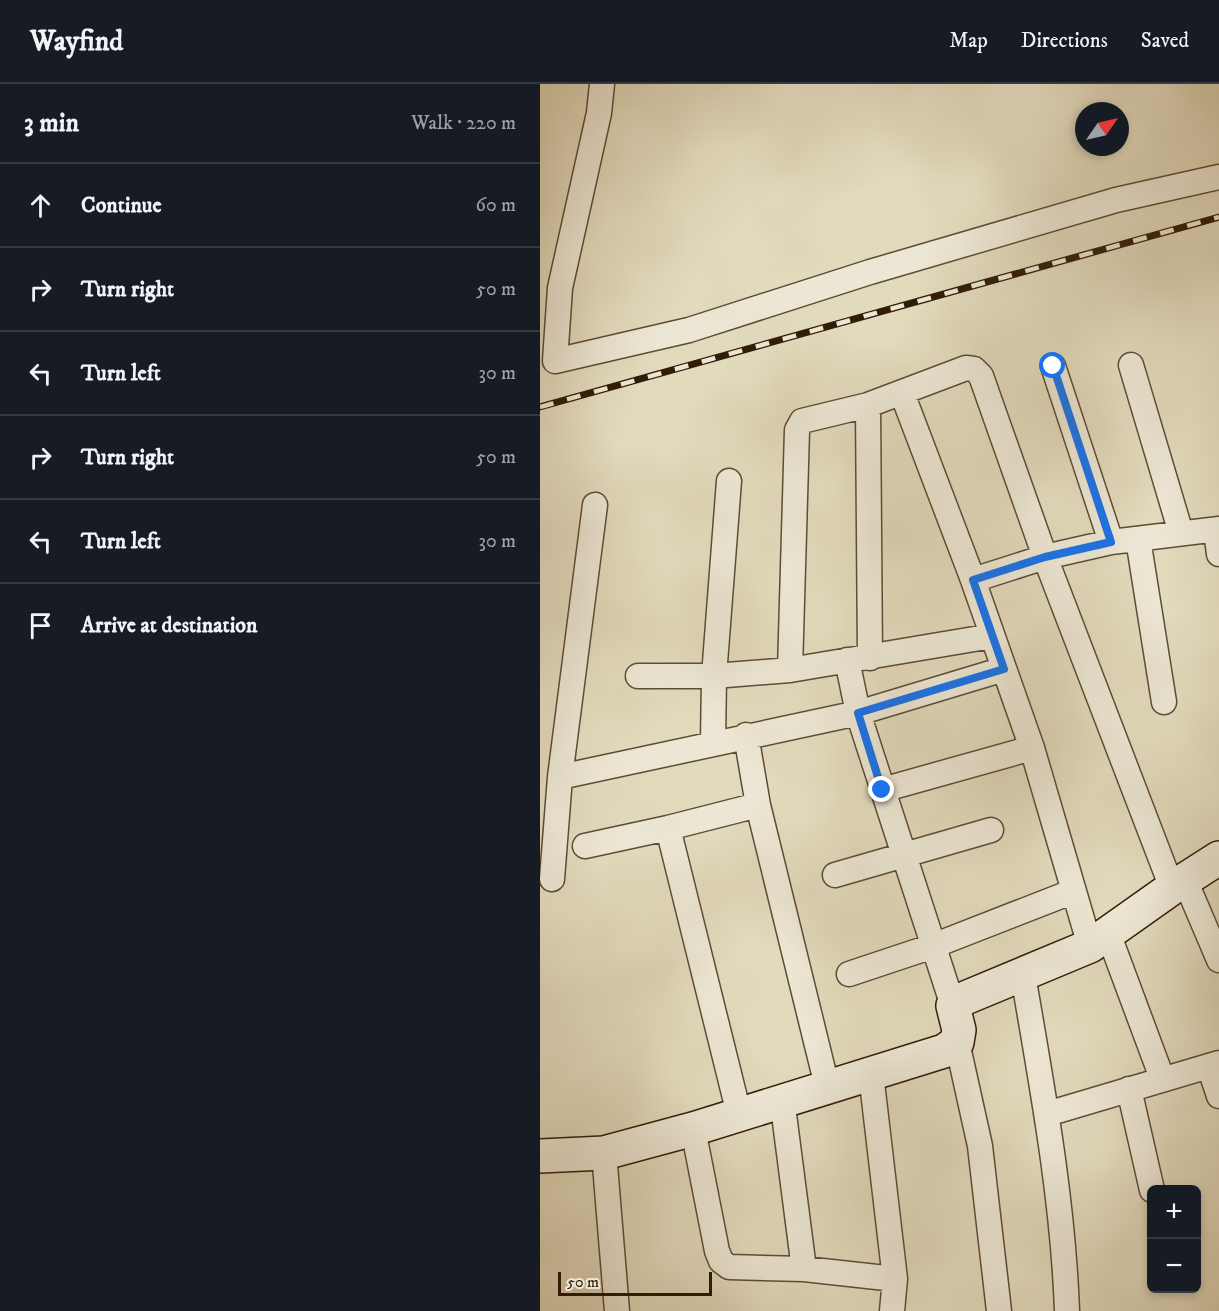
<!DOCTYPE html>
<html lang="en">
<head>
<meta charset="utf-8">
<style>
  :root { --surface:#171b24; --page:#20242c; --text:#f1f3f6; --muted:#9ea1a6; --line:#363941 }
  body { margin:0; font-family:"IM FELL DW Pica",serif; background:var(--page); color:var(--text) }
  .controls { position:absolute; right:18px; bottom:18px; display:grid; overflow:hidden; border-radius:9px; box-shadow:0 3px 9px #0003 }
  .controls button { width:54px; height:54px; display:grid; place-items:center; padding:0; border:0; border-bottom:2px solid var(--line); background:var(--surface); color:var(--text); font:30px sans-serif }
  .compass { position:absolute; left:535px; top:18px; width:54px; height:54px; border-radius:50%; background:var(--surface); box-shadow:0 3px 9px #0003; rotate:56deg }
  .scale { position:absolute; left:18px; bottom:15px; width:154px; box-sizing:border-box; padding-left:6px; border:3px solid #311c08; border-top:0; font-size:16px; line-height:21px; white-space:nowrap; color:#311c08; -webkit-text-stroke:4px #ece7d4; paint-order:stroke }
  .stop { position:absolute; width:18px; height:18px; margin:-14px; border:4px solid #1a73e8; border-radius:50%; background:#fff }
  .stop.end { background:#1a73e8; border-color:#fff; box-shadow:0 2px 6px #0008 }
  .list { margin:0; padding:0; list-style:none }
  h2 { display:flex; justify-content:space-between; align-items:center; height:78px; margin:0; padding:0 24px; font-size:26px }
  h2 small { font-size:20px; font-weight:400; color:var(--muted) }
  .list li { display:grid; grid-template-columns:39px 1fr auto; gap:18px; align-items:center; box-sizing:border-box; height:84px; padding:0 24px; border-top:2px solid var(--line) }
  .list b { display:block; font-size:22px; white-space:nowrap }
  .list em { font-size:20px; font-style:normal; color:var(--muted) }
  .icon { flex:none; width:33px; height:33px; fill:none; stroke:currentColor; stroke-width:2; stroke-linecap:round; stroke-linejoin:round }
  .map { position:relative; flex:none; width:679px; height:1227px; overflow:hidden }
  header { display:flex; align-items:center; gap:36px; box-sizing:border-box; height:84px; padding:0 30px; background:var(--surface); border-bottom:2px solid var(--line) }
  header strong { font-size:28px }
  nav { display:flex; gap:33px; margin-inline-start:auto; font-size:21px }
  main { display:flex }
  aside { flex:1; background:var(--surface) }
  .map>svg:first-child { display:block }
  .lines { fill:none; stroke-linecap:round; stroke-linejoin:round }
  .street-casing { stroke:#5d4c35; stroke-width:27 }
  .secondary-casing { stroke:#311c08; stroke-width:36 }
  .street { stroke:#ece7d4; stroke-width:24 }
  .secondary { stroke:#ece7d4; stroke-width:33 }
  .rail-casing { stroke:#311c08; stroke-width:7 }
  .rail { stroke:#ece7d4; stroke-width:4.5; stroke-dasharray:14; stroke-linecap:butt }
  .route { stroke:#1a73e8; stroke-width:8 }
</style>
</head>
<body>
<header>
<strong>Wayfind</strong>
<nav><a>Map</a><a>Directions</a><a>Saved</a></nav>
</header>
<main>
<aside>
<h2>3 min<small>Walk · 220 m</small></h2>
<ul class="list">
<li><svg class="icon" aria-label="ahead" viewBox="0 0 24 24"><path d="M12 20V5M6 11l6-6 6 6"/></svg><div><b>Continue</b></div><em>60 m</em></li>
<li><svg class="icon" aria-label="right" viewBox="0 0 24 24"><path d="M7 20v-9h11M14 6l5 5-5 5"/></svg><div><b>Turn right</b></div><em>50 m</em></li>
<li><svg class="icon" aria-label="left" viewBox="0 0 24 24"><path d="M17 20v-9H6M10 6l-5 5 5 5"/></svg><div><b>Turn left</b></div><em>30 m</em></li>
<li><svg class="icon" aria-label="right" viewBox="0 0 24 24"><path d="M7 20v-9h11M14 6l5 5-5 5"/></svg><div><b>Turn right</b></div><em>50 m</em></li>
<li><svg class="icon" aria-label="left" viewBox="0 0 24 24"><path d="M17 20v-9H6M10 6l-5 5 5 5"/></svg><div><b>Turn left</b></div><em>30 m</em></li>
<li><svg class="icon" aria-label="arrive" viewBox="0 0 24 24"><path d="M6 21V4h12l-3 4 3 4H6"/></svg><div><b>Arrive at destination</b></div></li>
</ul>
</aside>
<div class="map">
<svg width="679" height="1227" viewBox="0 0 679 1227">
  <rect width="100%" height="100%" fill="#e2dabd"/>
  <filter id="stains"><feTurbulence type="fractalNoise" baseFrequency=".00333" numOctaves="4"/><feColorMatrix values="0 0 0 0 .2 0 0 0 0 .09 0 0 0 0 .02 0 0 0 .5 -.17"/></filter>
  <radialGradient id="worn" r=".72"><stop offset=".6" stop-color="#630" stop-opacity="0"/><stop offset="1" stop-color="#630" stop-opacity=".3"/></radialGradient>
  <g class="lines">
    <defs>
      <path id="street" d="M62,0L59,29L20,204L15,277L149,246L330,188L576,116L679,93
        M591,281L641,449
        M513,282L571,458
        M362,309L433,496L492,664L550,862
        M328,321L330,574
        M676,446L679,470
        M598,455L624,618
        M433,496L505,473L571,458L679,445
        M307,576L318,629L413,922
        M250,586L257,346L262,337L328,321L426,284L434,285L441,292L505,473L632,804
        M98,592H174L250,586L452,552
        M206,651L218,721L287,1002
        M173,659L174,592L189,397
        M20,693L318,629L464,585
        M342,706L492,664
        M128,744L199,1030
        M45,762L128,744L218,721
        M295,791L451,746
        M12,795L20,693L55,421
        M645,796L679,876
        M568,849L622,994
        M309,890L393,862L534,807
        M483,891C502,1003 523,1114 527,1227
        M417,958L440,1062L459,1227
        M669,982L679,1012
        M331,990L355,1195L352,1227
        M589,1005L612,1106
        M242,1015L264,1185
        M507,1030L679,979
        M153,1045L177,1167L181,1177L189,1183L264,1185L355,1195
        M64,1069L77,1227"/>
      <path id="secondary" d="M0,1072L64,1069L153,1045L404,967L417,958L419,946L413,922L418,917L550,862L632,804L679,774"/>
    </defs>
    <use href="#street" class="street-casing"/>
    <use href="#secondary" class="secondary-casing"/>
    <use href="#street" class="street"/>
    <use href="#secondary" class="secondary"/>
    <defs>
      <path id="rail" d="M0,323L679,133"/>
    </defs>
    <use href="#rail" class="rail-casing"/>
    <use href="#rail" class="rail"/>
  </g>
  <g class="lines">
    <path class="route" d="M342,706L318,629L464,585L433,496L505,473L571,458L513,282"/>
  </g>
  <rect width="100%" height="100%" filter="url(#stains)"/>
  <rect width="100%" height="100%" fill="url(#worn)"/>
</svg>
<div class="controls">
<button>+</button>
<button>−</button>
</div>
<svg class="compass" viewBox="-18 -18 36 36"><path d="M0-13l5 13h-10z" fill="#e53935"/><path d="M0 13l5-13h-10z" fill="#9ea1a6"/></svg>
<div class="scale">50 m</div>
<div class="stop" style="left:513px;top:282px"></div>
<div class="stop end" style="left:342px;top:706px"></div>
</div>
</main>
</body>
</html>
